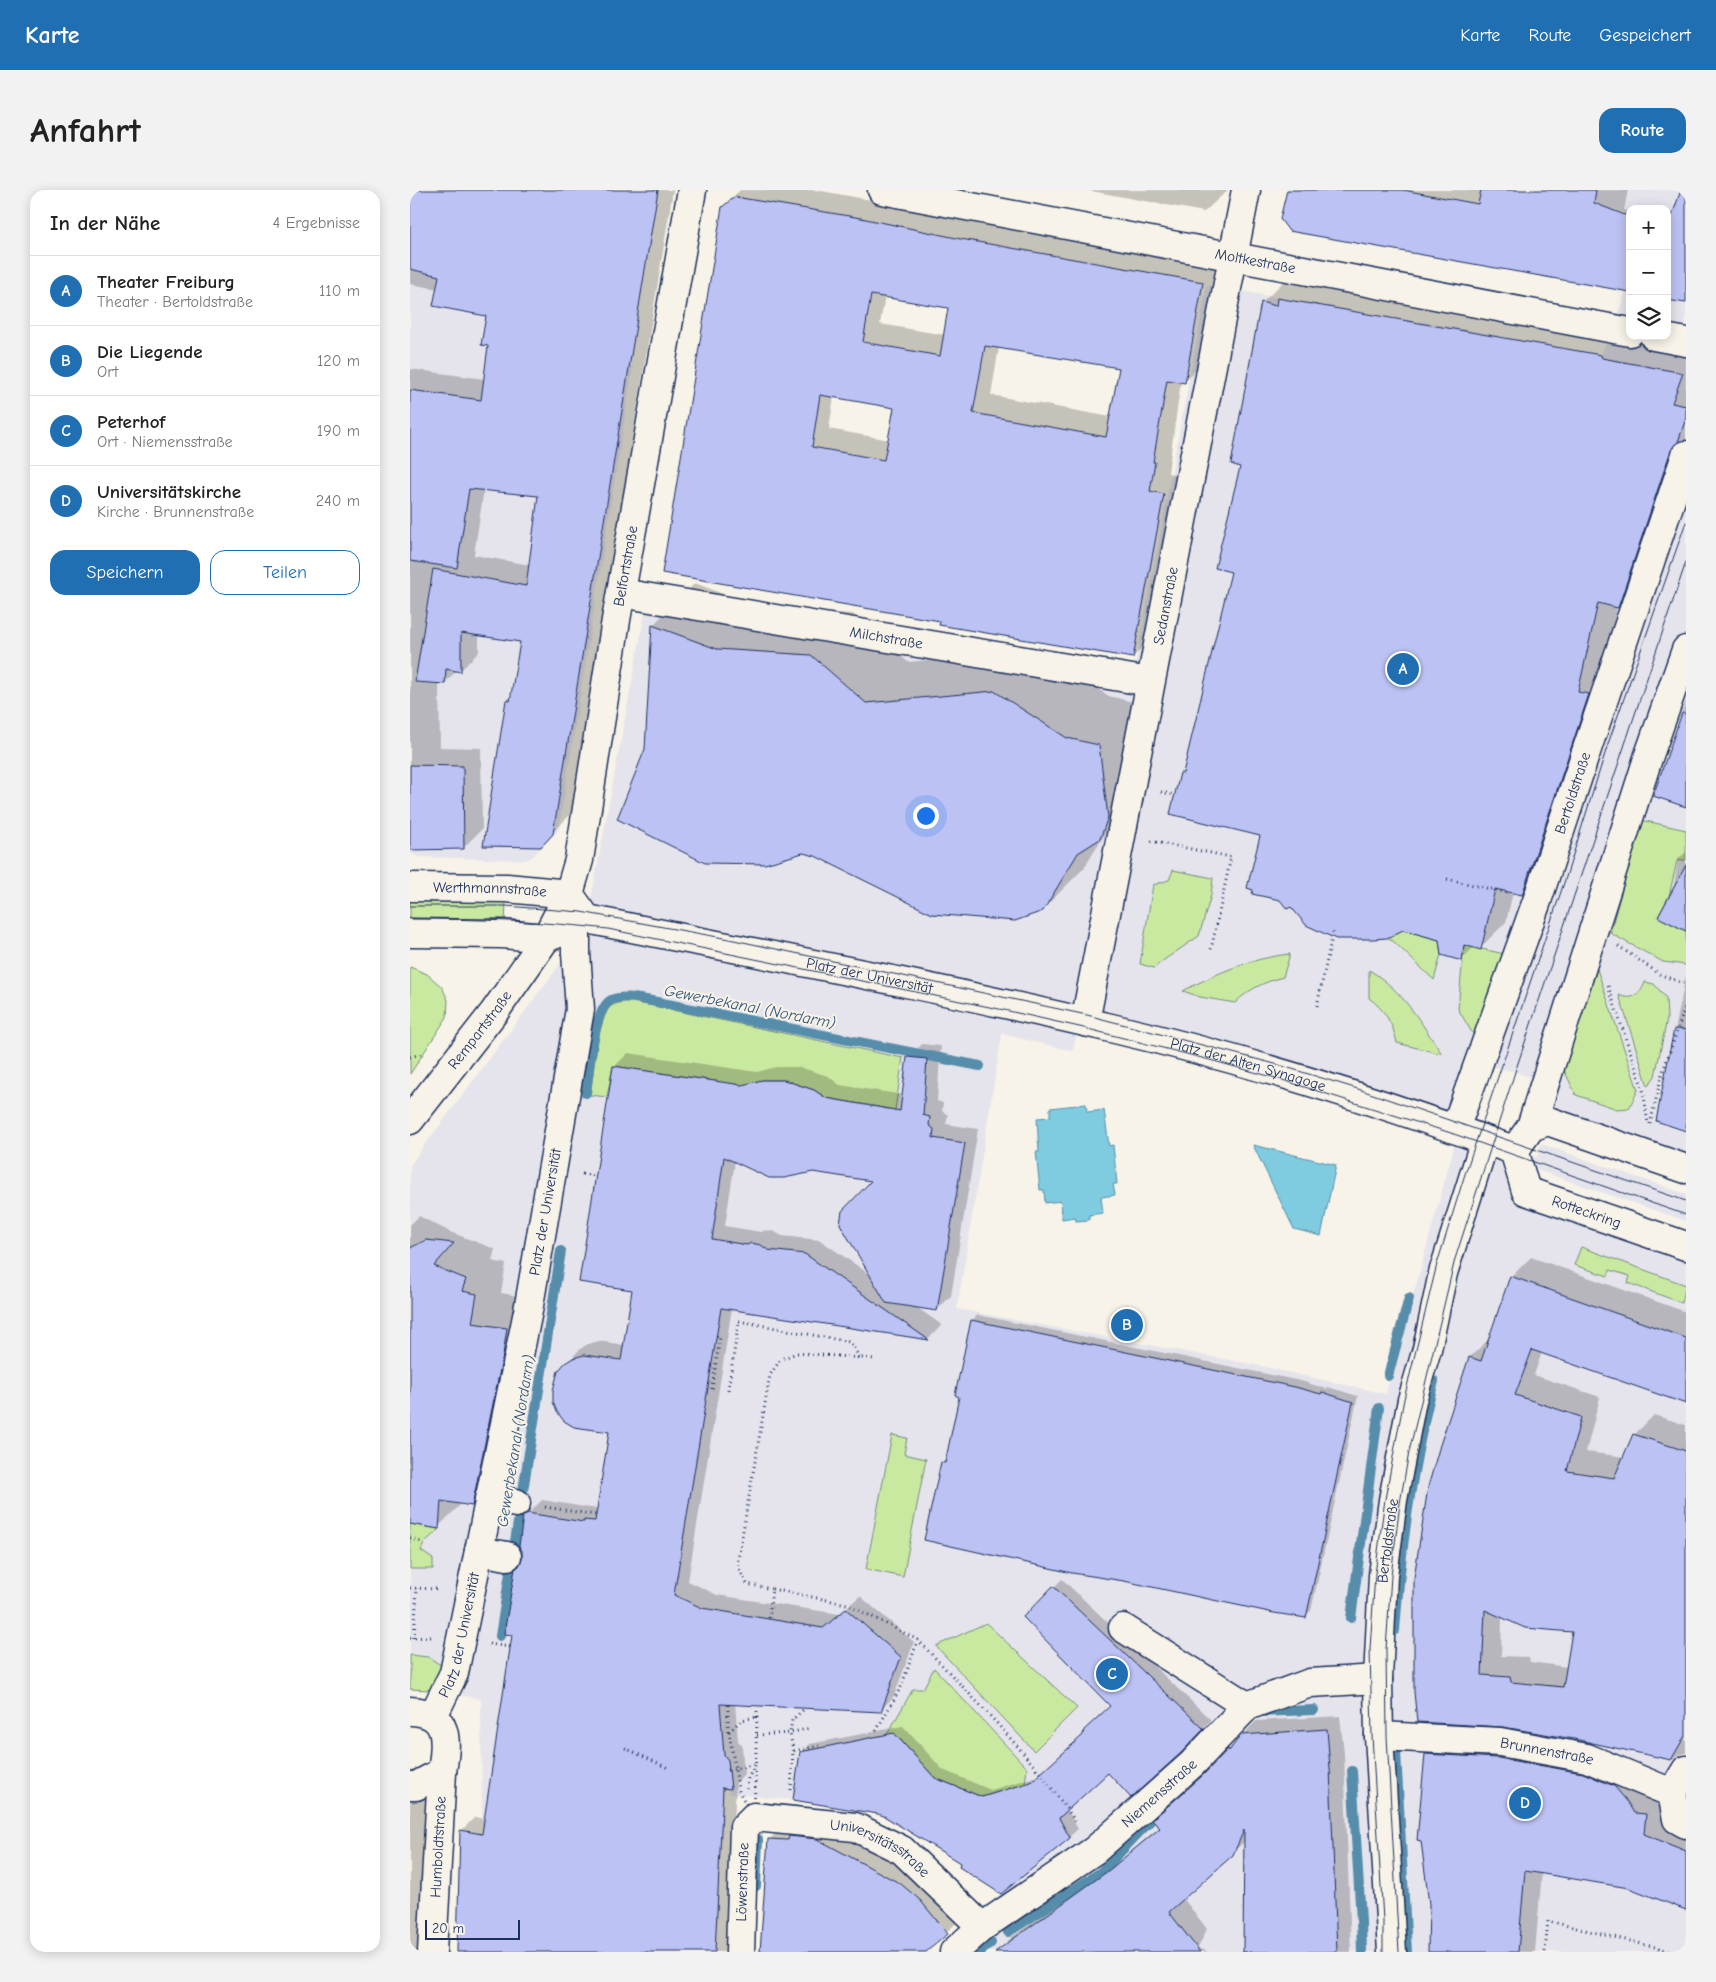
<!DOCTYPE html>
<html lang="de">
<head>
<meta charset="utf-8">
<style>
  :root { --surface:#fff; --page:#f2f2f2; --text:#222; --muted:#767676; --line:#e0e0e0; --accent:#1f6fb2 }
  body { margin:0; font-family:"Comic Neue",sans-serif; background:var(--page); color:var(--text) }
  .controls { position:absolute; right:15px; top:15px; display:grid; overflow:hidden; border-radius:10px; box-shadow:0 2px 12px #0003 }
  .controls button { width:45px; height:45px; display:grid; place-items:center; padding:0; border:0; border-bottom:1px solid var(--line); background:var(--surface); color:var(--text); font:25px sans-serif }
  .scale { position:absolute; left:15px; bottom:12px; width:95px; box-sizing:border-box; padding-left:5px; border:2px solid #1b2f5e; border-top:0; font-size:14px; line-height:18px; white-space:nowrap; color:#1b2f5e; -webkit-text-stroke:4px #f7f3e8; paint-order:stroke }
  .you { position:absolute; left:515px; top:625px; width:18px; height:18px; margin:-12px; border:4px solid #fff; border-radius:50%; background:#1a73e8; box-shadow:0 0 0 8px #1a73e833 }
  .badge { display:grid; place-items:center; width:32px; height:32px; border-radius:50%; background:var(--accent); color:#fff; font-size:16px; font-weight:700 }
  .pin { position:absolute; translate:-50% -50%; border:2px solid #fff; box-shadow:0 1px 5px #0006 }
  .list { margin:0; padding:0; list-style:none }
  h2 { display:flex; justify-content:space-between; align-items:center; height:65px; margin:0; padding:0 20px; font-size:21px }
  h2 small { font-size:16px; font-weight:400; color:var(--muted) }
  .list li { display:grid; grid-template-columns:32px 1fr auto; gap:15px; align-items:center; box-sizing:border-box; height:70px; padding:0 20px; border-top:1px solid var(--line) }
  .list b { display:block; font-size:19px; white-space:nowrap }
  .list p { margin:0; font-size:16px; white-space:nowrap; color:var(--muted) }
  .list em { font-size:16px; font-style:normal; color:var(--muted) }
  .actions { display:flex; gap:10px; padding:15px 20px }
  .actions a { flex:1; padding:11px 0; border:1px solid var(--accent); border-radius:15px; text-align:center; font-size:18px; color:var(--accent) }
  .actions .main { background:var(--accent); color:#fff }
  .icon { flex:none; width:28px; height:28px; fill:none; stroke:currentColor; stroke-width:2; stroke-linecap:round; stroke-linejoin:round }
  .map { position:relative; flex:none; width:1276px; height:1762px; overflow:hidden; border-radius:15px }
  header { display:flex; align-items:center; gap:30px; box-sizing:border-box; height:70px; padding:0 25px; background:var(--accent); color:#fff }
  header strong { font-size:24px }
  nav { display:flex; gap:28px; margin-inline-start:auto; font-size:18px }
  .intro { display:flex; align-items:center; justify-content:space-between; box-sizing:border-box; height:120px; padding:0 30px }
  h1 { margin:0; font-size:35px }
  .button { padding:12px 22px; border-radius:15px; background:var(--accent); color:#fff; font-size:18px; font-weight:700 }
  main { display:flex; gap:30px; padding:0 30px }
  aside { flex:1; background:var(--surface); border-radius:15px; box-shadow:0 2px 12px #0003 }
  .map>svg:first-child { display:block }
  .built { fill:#e5e4ec }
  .green { fill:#cae9a0; stroke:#728c7f }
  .water { fill:#7fcbdf; stroke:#578dab }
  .shadow { fill:#0003; fill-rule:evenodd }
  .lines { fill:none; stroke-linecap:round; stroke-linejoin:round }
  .stream { stroke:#578dab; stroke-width:10 }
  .building { fill:#bcc2f4; stroke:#1b2f5e; fill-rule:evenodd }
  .street-casing { stroke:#1b2f5e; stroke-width:31 }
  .path { stroke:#1b2f5e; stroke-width:3; stroke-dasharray:1 4; stroke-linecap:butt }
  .street { stroke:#f7f3e8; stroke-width:28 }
  .tram { stroke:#1b2f5e; stroke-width:1 }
  .labels { text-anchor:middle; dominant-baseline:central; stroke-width:4; stroke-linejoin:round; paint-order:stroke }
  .street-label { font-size:15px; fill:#1b2f5e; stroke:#f7f3e8 }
  .water-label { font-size:16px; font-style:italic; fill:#34567e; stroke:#f7f3e8 }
</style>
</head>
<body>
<header>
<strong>Karte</strong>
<nav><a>Karte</a><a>Route</a><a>Gespeichert</a></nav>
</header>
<div class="intro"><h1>Anfahrt</h1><a class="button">Route</a></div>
<main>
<aside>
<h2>In der Nähe<small>4 Ergebnisse</small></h2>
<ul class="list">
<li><span class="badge">A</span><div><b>Theater Freiburg</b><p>Theater · Bertoldstraße</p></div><em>110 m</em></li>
<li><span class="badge">B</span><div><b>Die Liegende</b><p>Ort</p></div><em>120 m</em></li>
<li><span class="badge">C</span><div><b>Peterhof</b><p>Ort · Niemensstraße</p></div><em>190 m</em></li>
<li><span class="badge">D</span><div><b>Universitätskirche</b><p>Kirche · Brunnenstraße</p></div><em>240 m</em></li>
</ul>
<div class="actions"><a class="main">Speichern</a><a>Teilen</a></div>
</aside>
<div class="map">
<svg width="1276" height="1762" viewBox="0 0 1276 1762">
  <rect width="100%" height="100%" fill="#f7f3e8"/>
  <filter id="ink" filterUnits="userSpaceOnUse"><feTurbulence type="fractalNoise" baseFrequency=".02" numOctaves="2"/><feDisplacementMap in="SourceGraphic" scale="10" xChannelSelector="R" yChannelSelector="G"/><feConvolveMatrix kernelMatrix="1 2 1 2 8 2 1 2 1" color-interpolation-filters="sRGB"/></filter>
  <g filter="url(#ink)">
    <path class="built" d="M1186,0H1276V987L1136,938L1107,932L1119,887L1105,882L1080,876L1052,925L793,847L673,814L663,861L592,844L547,1119L846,1175L976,1204L1049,939L1127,967L1131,954L1276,1004V1031L1124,979L1119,993L1276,1048V1762H528L591,1703L549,1677L550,1673L468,1624L383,1610L319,1604L318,1570L314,1565L312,1539L72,1644L71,1509L21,1500H0V975L175,741L236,417L721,496L797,95L1008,133L1010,131L1191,165L1215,105L1220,82V146H1257V19H1220V23L1199,19L1184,13Z
      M0,79L29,86L23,116L76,126L71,155L144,164L223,176L149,638L146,643L122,667L116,670L8,667L0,663Z"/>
    <path class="green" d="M1231,630L1276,640V670L1267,671L1259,706L1249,725L1254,730L1276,741V775L1253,772L1200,743Z
      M763,680L803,688L801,705L789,746L754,770L744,778L730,774L743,695L759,690Z
      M0,708H96L95,736L0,735Z
      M989,739L1029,750L1031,765L1024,790L984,752L973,744Z
      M1054,755L1099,765L1064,846L1048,819Z
      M880,764L873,787C854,792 839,799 825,813L790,807L773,801C807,783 841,768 880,764Z
      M0,777L17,784L32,797L38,810L37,827L0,884Z
      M1187,779L1228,900L1219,918L1207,919L1166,905L1154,880Z
      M959,780C993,800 1011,833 1032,864L987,853C983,834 975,820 959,808Z
      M1235,792L1244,794L1256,808L1257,829L1245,886L1238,896L1209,805C1221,811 1231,805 1235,792Z
      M219,811L493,868L485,920L416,908L404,900L374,890H352L330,897L305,891L203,876L197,907L180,905C183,888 188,827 200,817C206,813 212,812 219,811Z
      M1171,1057L1276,1095L1272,1113L1218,1093L1220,1086L1200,1080L1198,1086L1164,1075Z
      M482,1245L497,1248L494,1264L516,1269L493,1387L456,1379Z
      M0,1334L29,1339L14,1353L11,1361L23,1369V1379H0Z
      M576,1433L667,1518L624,1561L526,1456Z
      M0,1465L18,1467L34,1477L29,1494L18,1500L0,1499Z
      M524,1478L617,1578L615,1594L572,1607L525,1588L488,1547L478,1555L474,1550L503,1499H513Z"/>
    <path class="water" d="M676,914L677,922L694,920L699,956L703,955L707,994H703L705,1005L691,1007L693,1023L679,1025V1030L666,1031L665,1027L652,1029L651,1011L635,1013L634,1000H630L626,962H629L627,928L640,927V918Z
      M843,955L926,975L911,1046L884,1039Z"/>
    <path class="shadow" d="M0,0H263L161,624L130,655L97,510L102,505L111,451L69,444V462L51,480H47L35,493L29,492L30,557L71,558L72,639L53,658H0V179L75,189L80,155L77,125L28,99L0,94ZM74,299L130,305L120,375L64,365Z
      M330,0H406L811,74L793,173L775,191H771L758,283L771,286L741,449L723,467L531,430L253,382L313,17ZM475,106L539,117L535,145L470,134ZM589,157L710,177L701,227L581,205ZM424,206L486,217L480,250L419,239Z
      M676,0H818L794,22Z
      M877,0H1218L1214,20L1220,22V102L879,40Z
      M1272,0H1276V112L1257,109V28L1262,29Z
      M878,87L1276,153V265L1234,391L1207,417L1194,476L1138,678L1112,704L1103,702L1096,732L1070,758L1064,757L1051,770L1030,749L993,739L881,716L851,645L772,584L775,580L823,381L831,276L852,113Z
      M285,393L349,418L443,424L498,472L626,460L699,506L731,514L739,585L732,606L697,641L674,678L632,720L237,560L243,435Z
      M1276,510V615L1245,606Z
      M1276,662V739L1249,726L1264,695L1268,669Z
      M1276,785V940L1247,931Z
      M512,854L531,856L527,911L533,913L532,921L538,925L536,934L568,939L541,1106L527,1120L505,1116L532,1135L519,1148L322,1118L278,1391L307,1405L429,1424L450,1406L504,1452L484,1506L470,1521L325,1513L328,1551L332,1555L334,1584L326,1593L318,1762H49L51,1641L65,1627L76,1629L104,1444L111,1375L114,1368L115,1327L132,1310L187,1319L189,1316L201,1241L156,1174L170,1159L178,1154L189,1151L214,1155L223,1099L204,877L218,863L347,882L366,877H389L418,886L430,895L494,905L499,868ZM325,971L464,990L462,1086L410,1050L372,1046L365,1042L356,1040L351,1042L315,1036Z
      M9,1026L40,1042L85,1059L82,1071L96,1074L91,1103L126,1109L92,1285L62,1315L52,1313L28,1337L0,1332V1035Z
      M1121,1067L1276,1122V1211L1132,1162L1124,1185L1190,1207L1176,1262L1215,1267L1224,1245L1244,1225L1276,1235V1563L1268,1565L1263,1570L1164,1548L1093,1535L1008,1531L1031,1256L1060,1167L1080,1148L1101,1087ZM1092,1427L1163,1441L1158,1477L1120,1472L1119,1467L1091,1466Z
      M568,1125L891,1191L917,1199L918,1197L948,1206L901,1421L895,1426L532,1273L537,1267L551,1206L546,1205L562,1130Z
      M652,1389L801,1530L770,1562L698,1582L657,1619L668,1639L659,1647L552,1672L392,1563L400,1554L493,1536L533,1580L581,1600L631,1585L674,1545L702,1515L615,1427Z
      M930,1526L934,1563L941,1762H834L835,1651L773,1708L797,1739L788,1758L798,1762H590L589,1760L603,1746L713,1668L750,1637L803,1576L846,1531Z
      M1035,1545L1193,1564L1276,1634V1718L1220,1697L1132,1682L1125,1762H1019L1020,1714L1016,1564Z
      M0,1594L24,1595L9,1762H0Z
      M421,1635L505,1680L551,1729L514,1762H351L359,1650L373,1636Z"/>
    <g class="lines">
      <path class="stream" d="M176,903C179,883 183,820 201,810C214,804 233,810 247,812L570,876
        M978,1186L999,1108
        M941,1428L969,1218
        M985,1440C991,1356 1002,1273 1024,1191
        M90,1446L151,1061
        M850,1522L904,1520
        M986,1562L997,1762
        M942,1581L951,1731L952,1762
        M346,1696L348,1649
        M598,1742L691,1682L766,1604
        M570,1762L581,1753"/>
    </g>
    <path class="building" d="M0,0H248L143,644L131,657L73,656L96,510L100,511L110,452L51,443V482L36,479L35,494L5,492L23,379L116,396L128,306L59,299L47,378L0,371V200L71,210L78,156L71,155L76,126L23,116L29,86L0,79Z
      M877,0H993L1068,14L1071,0H1186L1184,13L1220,27V102L879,41L870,29Z
      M1271,0H1276V113L1257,110V40Z
      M325,7L451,28L551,49L793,92L775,193L757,190L743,272H745L740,301L754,304L723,468L529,435L530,431L252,383L312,17ZM461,105L538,118L530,166L453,152ZM575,156L709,178L696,247L563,223ZM410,205L484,218L474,270L402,257Z
      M867,108L1191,165L1192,168L1273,183L1262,213L1276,216V228L1268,252L1261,260L1208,418L1188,413L1168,502L1179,504L1112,705L1085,699L1071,760L1054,755L1052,771L1031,765L1029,750L993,740L977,748L963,749H926L896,735L881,717L877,719L870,710L842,704L843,700L837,698L850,646L760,624L770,583H773L821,382L805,378L830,277L821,274L851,112L866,116Z
      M242,435L307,459L401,465L456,513L584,501L657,548L689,555L698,627L690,649L668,663L633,721L605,731L522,724L405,666L393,663L355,674L295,673L207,629L235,559Z
      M1272,523L1276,524V617L1243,606Z
      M0,575L53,576L54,659L0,660Z
      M1276,675V741L1248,727Z
      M1264,839L1276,840V941L1246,931Z
      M497,867L517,869L513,925L520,927L519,935L524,939L523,948L555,953L527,1121L476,1113L430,1034L432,1021L461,991L403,982L374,988H359L314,967L302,1049L337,1055L341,1053L351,1055L358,1060L395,1064L519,1150L311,1118L264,1405L292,1418L413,1438L436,1419L491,1467L471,1522L310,1514L314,1565L318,1570L321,1599L311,1598L313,1599L305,1762H47L50,1640L72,1644L102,1445L94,1444L105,1379L109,1376L112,1368V1361L109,1356L113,1326L117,1323L174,1332V1330L185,1331L199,1242L164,1237L154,1231L147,1222L143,1212V1200L148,1181L155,1173L163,1168L174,1165L211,1170L222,1100L169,1092L203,876L332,895L352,890H374L404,900L416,908L490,921Z
      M16,1050L44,1053L24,1076L56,1089L52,1101L67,1104L62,1133L97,1138L93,1165L62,1316L31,1311L29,1339L0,1334V1058Z
      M1100,1086L1276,1148V1214L1122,1160L1105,1205L1171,1227L1157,1281L1204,1288L1223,1244L1276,1261V1544L1261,1570L1164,1549L1093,1537L1007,1532L1004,1502V1388L1018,1297L1030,1255L1059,1167L1071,1171ZM1075,1420L1115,1438L1162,1442L1153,1497L1101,1492L1100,1487L1072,1485Z
      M561,1130L885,1197L911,1204L912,1202L943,1212L896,1428L864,1423L714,1391L662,1383L514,1350L531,1272L535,1273L549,1207L545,1205Z
      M643,1396L794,1539L771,1563L721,1608L698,1583L649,1628L660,1648L591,1704L549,1677L550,1673L474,1626L468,1624L383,1610L390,1562L484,1543L525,1588L572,1607L621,1592L673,1545L674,1540L700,1516L613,1427Z
      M917,1539L920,1578L927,1762H833L834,1640L823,1665L759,1722L790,1762H585L698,1681L750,1638L742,1630L792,1586L818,1559L819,1561L831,1545Z
      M1015,1564L1088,1568L1173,1583L1204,1596L1216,1610L1224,1623L1236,1624L1234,1644L1276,1661V1720L1219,1698L1115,1681L1108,1762H1018L1019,1714L1011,1651L1007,1650Z
      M379,1646L407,1649L491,1694L510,1710L538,1744L516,1762H350L358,1649L378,1650Z"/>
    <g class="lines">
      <defs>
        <g id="street">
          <path id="s1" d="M472,0L1220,142"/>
          <path d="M1244,146L1276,152"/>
          <path id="s2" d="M211,403L740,492"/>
          <path id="s3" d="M0,697L97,698L159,704"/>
          <path id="s4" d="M159,704L177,729C351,764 527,797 701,838C838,870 974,913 1106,961"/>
          <path d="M0,743L92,744L136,748L151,742"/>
          <path id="s5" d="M675,832L836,0"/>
          <path id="s6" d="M0,930L85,821L136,748L159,704L169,670L206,430L282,0"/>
          <path d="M1121,937L1239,565L1276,460"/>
          <path id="s7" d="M1045,939L1127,711L1178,556L1276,265"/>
          <path id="s8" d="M1276,979L1138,931L1121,937L1109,954L1106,961V967L1116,1001L1276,1056"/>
          <path d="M79,1309L106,1313"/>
          <path d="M69,1361L97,1366"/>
          <path d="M713,1438L837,1516"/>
          <path d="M0,1521C40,1522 37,1551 32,1582L22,1762"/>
          <path id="s9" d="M23,1526L44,1483L118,1121L170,819L166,763V735"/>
          <path id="s10" d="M969,1546L1090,1552L1177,1568L1262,1603"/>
          <path d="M0,1596H6L32,1582"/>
          <path d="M1262,1603L1267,1629L1276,1634"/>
          <path d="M1262,1603L1276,1580"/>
          <path id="s11" d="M330,1762L334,1637L344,1627L445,1637L492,1660L572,1737"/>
          <path id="s12" d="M544,1762L572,1737L685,1660L782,1574L837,1516L900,1493L968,1489"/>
          <path id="s13" d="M982,1762L969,1546L968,1489L973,1385L983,1310L1002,1210L1017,1159L1033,1083L1075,950"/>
        </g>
      </defs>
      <use href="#street" class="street-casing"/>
      <path class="path" d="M751,602L765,605
        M741,651L821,667L801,760
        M1037,689L1098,703
        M1208,756L1251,785L1276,794
        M1198,796L1233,899L1238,934
        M907,816L923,742
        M0,867L11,864
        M1240,934L1252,884L1276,815
        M172,984L185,986
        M302,1199L310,1147L305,1146
        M318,1200L329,1131L440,1152L450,1168
        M135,1317L186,1325
        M0,1348L14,1353
        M0,1398L30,1399
        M362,1399L437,1414L508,1450
        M359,1428L362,1399L337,1394L329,1379L328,1370L360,1185L371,1169L387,1163L465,1169
        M0,1448L21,1447
        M4,1448L7,1398
        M79,1454L101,1457
        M318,1515V1541
        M347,1527L344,1627L329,1602L319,1542L331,1530Z
        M347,1527V1517
        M466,1541L491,1497L508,1450C564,1509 623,1567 667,1634
        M347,1545L380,1543L400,1538
        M215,1558L258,1578
        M383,1561L380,1543L382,1530L393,1520
        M318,1580L346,1574L338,1588L337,1599
        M381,1600L383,1561L409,1556
        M1135,1762L1138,1731L1265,1762"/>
      <use href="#street" class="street"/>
      <path class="tram" d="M0,716H96L171,722L319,749L677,825L869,875L948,899L1276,1011
        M0,729C67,729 131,731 198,739L594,820L674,838L800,870L866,888L1041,943L1276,1025
        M973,1762V1730L962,1546L960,1459L965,1384L975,1309L994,1209L1027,1074L1055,984L1156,687L1199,551L1276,332
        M989,1762L977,1546L976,1459L981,1386L990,1313L999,1262L1045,1069L1105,882L1276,372"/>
    </g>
  </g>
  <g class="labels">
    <g class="street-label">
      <text stroke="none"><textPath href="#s1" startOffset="380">Moltkestraße</textPath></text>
      <text stroke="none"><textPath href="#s6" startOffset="610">Belfortstraße</textPath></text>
      <text stroke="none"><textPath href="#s5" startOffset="424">Sedanstraße</textPath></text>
      <text stroke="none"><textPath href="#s2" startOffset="269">Milchstraße</textPath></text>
      <text stroke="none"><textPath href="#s7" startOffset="356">Bertoldstraße</textPath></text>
      <text stroke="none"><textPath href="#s3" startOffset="80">Werthmannstraße</textPath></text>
      <text stroke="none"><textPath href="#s4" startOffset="319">Platz der Universität</textPath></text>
      <text stroke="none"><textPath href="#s6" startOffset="114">Rempartstraße</textPath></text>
      <text stroke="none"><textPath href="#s4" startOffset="708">Platz der Alten Synagoge</textPath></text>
      <text stroke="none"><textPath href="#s8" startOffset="298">Rotteckring</textPath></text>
      <text stroke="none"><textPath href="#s9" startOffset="518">Platz der Universität</textPath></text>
      <text stroke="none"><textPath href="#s13" startOffset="412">Bertoldstraße</textPath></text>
      <text stroke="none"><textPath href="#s9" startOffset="86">Platz der Universität</textPath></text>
      <text stroke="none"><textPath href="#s10" startOffset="169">Brunnenstraße</textPath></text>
      <text stroke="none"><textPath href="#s12" startOffset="260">Niemensstraße</textPath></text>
      <text transform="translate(28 1657) rotate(-87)">Humboldtstraße</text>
      <text stroke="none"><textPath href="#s11" startOffset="272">Universitätsstraße</textPath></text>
      <text stroke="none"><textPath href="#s11" startOffset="70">Löwenstraße</textPath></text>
    </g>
    <g class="water-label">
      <text transform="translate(340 817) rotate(11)">Gewerbekanal (Nordarm)</text>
      <text transform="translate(106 1251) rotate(-81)">Gewerbekanal (Nordarm)</text>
    </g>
  </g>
</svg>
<div class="controls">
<button>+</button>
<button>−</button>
<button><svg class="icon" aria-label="layers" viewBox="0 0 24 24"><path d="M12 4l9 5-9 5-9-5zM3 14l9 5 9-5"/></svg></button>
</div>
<div class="scale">20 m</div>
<div class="you"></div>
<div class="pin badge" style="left:993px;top:479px">A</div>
<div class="pin badge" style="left:717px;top:1135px">B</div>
<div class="pin badge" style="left:702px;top:1484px">C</div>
<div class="pin badge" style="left:1115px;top:1613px">D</div>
</div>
</main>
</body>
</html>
